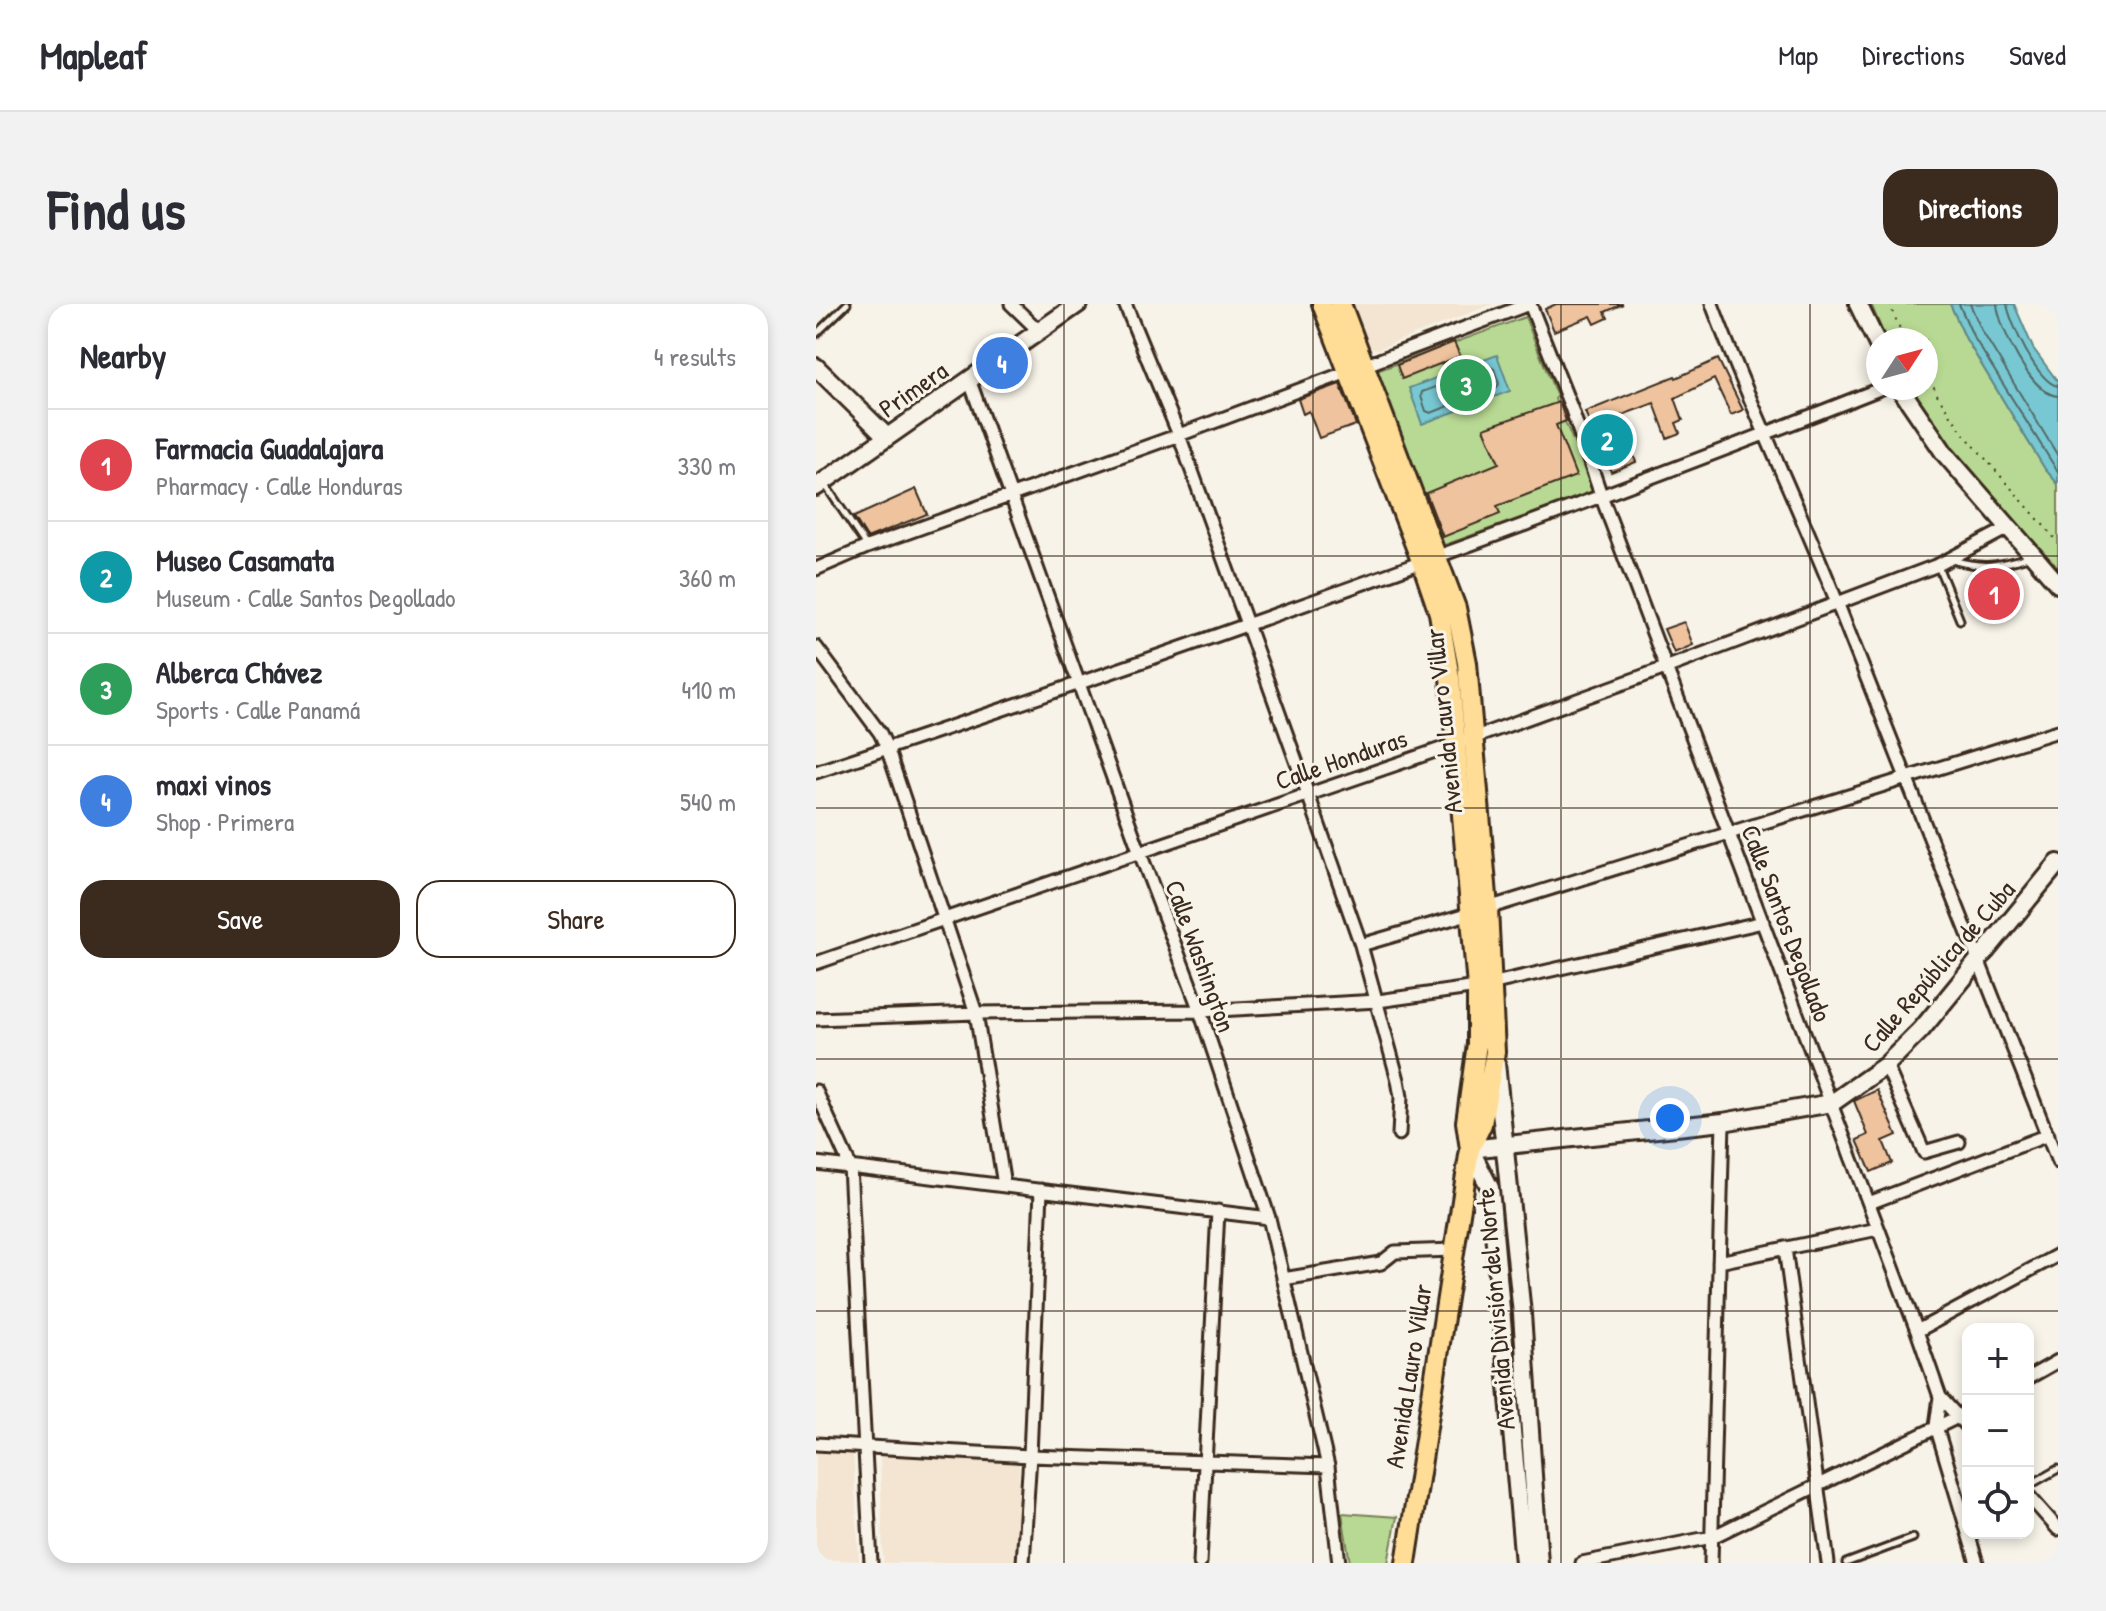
<!DOCTYPE html>
<html lang="en">
<head>
<meta charset="utf-8">
<style>
  :root { --surface:#fff; --page:#f2f2f3; --text:#2b2b33; --muted:#7c7c81; --line:#e1e1e2; --accent:#3b2a1e }
  body { margin:0; font-family:"Patrick Hand",sans-serif; background:var(--page); color:var(--text) }
  .controls { position:absolute; right:24px; bottom:24px; display:grid; overflow:hidden; border-radius:16px; box-shadow:0 4px 12px #0003 }
  .controls button { width:72px; height:72px; display:grid; place-items:center; padding:0; border:0; border-bottom:2px solid var(--line); background:var(--surface); color:var(--text); font:40px sans-serif }
  .compass { position:absolute; left:1050px; top:24px; width:72px; height:72px; border-radius:50%; background:var(--surface); box-shadow:0 4px 12px #0003; rotate:54deg }
  .you { position:absolute; left:854px; top:814px; width:28px; height:28px; margin:-20px; border:6px solid #fff; border-radius:50%; background:#1a73e8; box-shadow:0 0 0 12px #1a73e833 }
  .badge { display:grid; place-items:center; width:52px; height:52px; border-radius:50%; background:var(--accent); color:#fff; font-size:26px; font-weight:700 }
  .pin { position:absolute; translate:-50% -50%; border:4px solid #fff; box-shadow:0 2px 8px #0006 }
  .list { margin:0; padding:0; list-style:none }
  h2 { display:flex; justify-content:space-between; align-items:center; height:104px; margin:0; padding:0 32px; font-size:34px }
  h2 small { font-size:26px; font-weight:400; color:var(--muted) }
  .list li { display:grid; grid-template-columns:52px 1fr auto; gap:24px; align-items:center; box-sizing:border-box; height:112px; padding:0 32px; border-top:2px solid var(--line) }
  .list b { display:block; font-size:30px; white-space:nowrap }
  .list p { margin:0; font-size:26px; white-space:nowrap; color:var(--muted) }
  .list em { font-size:26px; font-style:normal; color:var(--muted) }
  .actions { display:flex; gap:16px; padding:24px 32px }
  .actions a { flex:1; padding:18px 0; border:2px solid var(--accent); border-radius:24px; text-align:center; font-size:28px; color:var(--accent) }
  .actions .main { background:var(--accent); color:#fff }
  .icon { flex:none; width:44px; height:44px; fill:none; stroke:currentColor; stroke-width:2; stroke-linecap:round; stroke-linejoin:round }
  .map { position:relative; flex:none; width:1242px; height:1259px; overflow:hidden; border-radius:24px }
  header { display:flex; align-items:center; gap:48px; box-sizing:border-box; height:112px; padding:0 40px; background:var(--surface); border-bottom:2px solid var(--line) }
  header strong { font-size:38px }
  nav { display:flex; gap:44px; margin-inline-start:auto; font-size:28px }
  .intro { display:flex; align-items:center; justify-content:space-between; box-sizing:border-box; height:192px; padding:0 48px }
  h1 { margin:0; font-size:56px }
  .button { padding:20px 36px; border-radius:24px; background:var(--accent); color:#fff; font-size:28px; font-weight:700 }
  main { display:flex; gap:48px; padding:0 48px }
  aside { flex:1; background:var(--surface); border-radius:24px; box-shadow:0 4px 12px #0003 }
  .map>svg:first-child { display:block }
  .built { fill:#f4e5d2 }
  .green { fill:#b8d993; stroke:#7a8258; stroke-width:2 }
  .water { fill:#78c8d3; stroke:#60898b; stroke-width:2 }
  .lines { fill:none; stroke-linecap:round; stroke-linejoin:round }
  .shore { stroke:#536966; stroke-width:2 }
  .building { fill:#eec39e; stroke:#3b2a1e; stroke-width:2 }
  .lane-casing { stroke:#3b2a1e; stroke-width:11 }
  .street-casing { stroke:#3b2a1e; stroke-width:17 }
  .secondary-casing { stroke:#3b2a1e; stroke-width:22 }
  .primary-casing { stroke:#3b2a1e; stroke-width:24 }
  .path { stroke:#3b2a1e; stroke-width:2; stroke-dasharray:2 6; stroke-linecap:butt }
  .lane { stroke:#f7f3e8; stroke-width:5 }
  .street { stroke:#f7f3e8; stroke-width:11 }
  .secondary { stroke:#f7f3e8; stroke-width:16 }
  .primary { stroke:#ffdd96; stroke-width:18 }
  .grid { fill:none; stroke:#3b2a1e; stroke-width:2; stroke-opacity:0.55 }
  .labels { text-anchor:middle; dominant-baseline:central; stroke-width:6; stroke-linejoin:round; paint-order:stroke }
  .street-label { font-size:26px; fill:#3b2a1e; stroke:#f7f3e8 }
</style>
</head>
<body>
<header>
<strong>Mapleaf</strong>
<nav><a>Map</a><a>Directions</a><a>Saved</a></nav>
</header>
<div class="intro"><h1>Find us</h1><a class="button">Directions</a></div>
<main>
<aside>
<h2>Nearby<small>4 results</small></h2>
<ul class="list">
<li><span class="badge" style="background:#e0444e">1</span><div><b>Farmacia Guadalajara</b><p>Pharmacy · Calle Honduras</p></div><em>330 m</em></li>
<li><span class="badge" style="background:#0f9aa8">2</span><div><b>Museo Casamata</b><p>Museum · Calle Santos Degollado</p></div><em>360 m</em></li>
<li><span class="badge" style="background:#2e9e5b">3</span><div><b>Alberca Chávez</b><p>Sports · Calle Panamá</p></div><em>410 m</em></li>
<li><span class="badge" style="background:#3f7fe0">4</span><div><b>maxi vinos</b><p>Shop · Primera</p></div><em>540 m</em></li>
</ul>
<div class="actions"><a class="main">Save</a><a>Share</a></div>
</aside>
<div class="map">
<svg width="1242" height="1259" viewBox="0 0 1242 1259">
  <rect width="100%" height="100%" fill="#f7f3e8"/>
  <filter id="ink" filterUnits="userSpaceOnUse"><feTurbulence type="fractalNoise" baseFrequency=".0125" numOctaves="2"/><feDisplacementMap in="SourceGraphic" scale="16" xChannelSelector="R" yChannelSelector="G"/><feConvolveMatrix kernelMatrix="1 2 1 2 8 2 1 2 1" color-interpolation-filters="sRGB"/></filter>
  <g filter="url(#ink)">
    <path class="built" d="M536,0H677L562,45L555,44L550,39Z
      M0,1144L37,1146L43,1257L0,1255Z
      M64,1152L203,1159V1259H67Z"/>
    <path class="green" d="M1055,0H1134L1150,35L1229,165L1242,180V267L1138,151L1092,84H1110V36H1070Z
      M709,13L741,93L739,95L779,187L623,243L558,68Z
      M526,1209L581,1213L572,1259H534Z"/>
    <path class="water" d="M1134,0H1198L1217,44L1242,78V180L1229,165L1150,35Z
      M681,51L694,87L606,120L593,84Z"/>
    <g class="lines">
      <path class="shore" d="M1143,0L1157,32L1242,168
        M1154,0L1166,27L1242,152
        M1181,0C1183,24 1216,91 1242,92
        M1191,0C1194,19 1222,79 1242,82
        M674,63L678,65L683,80L681,83L615,109L610,107L605,92L606,88Z"/>
    </g>
    <path class="building" d="M740,0H807L789,8L792,14L779,20L775,12L738,27L729,5Z
      M638,38L644,52L586,75L581,61Z
      M902,55L927,106L915,111L898,75L859,94L867,116L860,119L864,129L851,134L838,99L790,117L803,148L814,143L820,158L795,168L769,108L859,72L860,74Z
      M524,80L540,121L503,134L493,107L487,110L482,95Z
      M743,98L750,117L740,121L760,172L681,202L684,210L627,233L610,189L683,159L668,124Z
      M100,185L111,210L51,234L38,213Z
      M868,318L877,341L858,349L848,325Z
      M1061,786L1081,831L1067,837L1076,859L1055,868L1041,836L1052,831L1038,797Z"/>
    <g class="lines">
      <defs>
        <path id="lane" d="M0,30L31,0
          M8,179L51,243
          M1136,256C1168,265 1181,262 1212,253
          M1122,262L1144,316
          M1212,1182L1242,1165
          M1030,1259L1097,1234"/>
        <path id="street" d="M195,0L222,26
          M309,0L363,131L492,490L545,641L582,776L585,793L583,830
          M714,0L756,106L786,194L1101,1027L1124,1093L1120,1122L1161,1259
          M896,0C934,102 982,200 1022,301C1096,486 1169,672 1242,858
          M153,75L324,549L384,707L453,914L512,1162L523,1259
          M0,265L51,243L363,131L713,0
          M0,343L64,429L71,444L160,709L188,881
          M0,468C359,349 715,223 1066,84
          M545,641L672,604L1242,427
          M0,659L657,434L852,363L1122,261L1192,224
          M0,715L160,709L384,707L562,697L661,683L947,618
          M1070,761L1108,848L1143,838
          M0,787L34,862L55,1259
          M0,859L453,914
          M1053,899L1232,831
          M969,944L1012,1259
          M903,958L1062,925
          M467,975L565,959L579,948L638,946
          M1101,1027L1242,951
          M1212,1074L1242,1057
          M1124,1093L1152,1124
          M0,1140L214,1152L512,1162
          M1212,1191L1242,1225
          M207,1259L214,1152L225,886
          M384,1259L402,907
          M766,1259L896,1233L1152,1108
          M895,1259L907,818"/>
        <path id="secondary" d="M1042,0L1062,41
          M0,63L71,133
          M1084,84L1129,150L1242,280
          M0,183L262,0
          M680,759L706,1010L723,1259
          M708,1259L674,884L654,845L907,818L1016,799L1070,761L1105,726L1242,559"/>
        <path id="primary" d="M506,0L606,259L623,309L634,374L661,683V740L650,818L654,845L590,1259
          M525,0L640,304L651,359L672,604L679,748L666,820L654,845"/>
      </defs>
      <use href="#lane" class="lane-casing"/>
      <use href="#street" class="street-casing"/>
      <use href="#secondary" class="secondary-casing"/>
      <use href="#primary" class="primary-casing"/>
      <path class="path" d="M1073,0L1089,36
        M1110,60L1120,89L1147,129L1242,238"/>
      <use href="#lane" class="lane"/>
      <use href="#street" class="street"/>
      <use href="#secondary" class="secondary"/>
      <use href="#primary" class="primary"/>
    </g>
  </g>
  <path class="grid" d="M248,0V1259M497,0V1259M745,0V1259M994,0V1259M0,252H1242M0,504H1242M0,755H1242M0,1007H1242"/>
  <g class="labels">
    <g class="street-label">
      <text transform="translate(97 85) rotate(-35)">Primera</text>
      <text transform="translate(627 417) rotate(-96)">Avenida Lauro Villar</text>
      <text transform="translate(525 455) rotate(-19)">Calle Honduras</text>
      <text transform="translate(971 619) rotate(69)">Calle Santos Degollado</text>
      <text transform="translate(385 652) rotate(70)">Calle Washington</text>
      <text transform="translate(1122 662) rotate(-49)">Calle República de Cuba</text>
      <text transform="translate(679 1005) rotate(-95)">Avenida División del Norte</text>
      <text transform="translate(592 1072) rotate(-81)">Avenida Lauro Villar</text>
    </g>
  </g>
</svg>
<div class="controls">
<button>+</button>
<button>−</button>
<button><svg class="icon" aria-label="locate" viewBox="0 0 24 24"><circle cx="12" cy="12" r="6"/><path d="M12 2v4M12 18v4M2 12h4M18 12h4"/></svg></button>
</div>
<svg class="compass" viewBox="-18 -18 36 36"><path d="M0-13l5 13h-10z" fill="#e53935"/><path d="M0 13l5-13h-10z" fill="#7c7c81"/></svg>
<div class="you"></div>
<div class="pin badge" style="left:1178px;top:290px;background:#e0444e">1</div>
<div class="pin badge" style="left:791px;top:136px;background:#0f9aa8">2</div>
<div class="pin badge" style="left:650px;top:81px;background:#2e9e5b">3</div>
<div class="pin badge" style="left:186px;top:59px;background:#3f7fe0">4</div>
</div>
</main>
</body>
</html>
